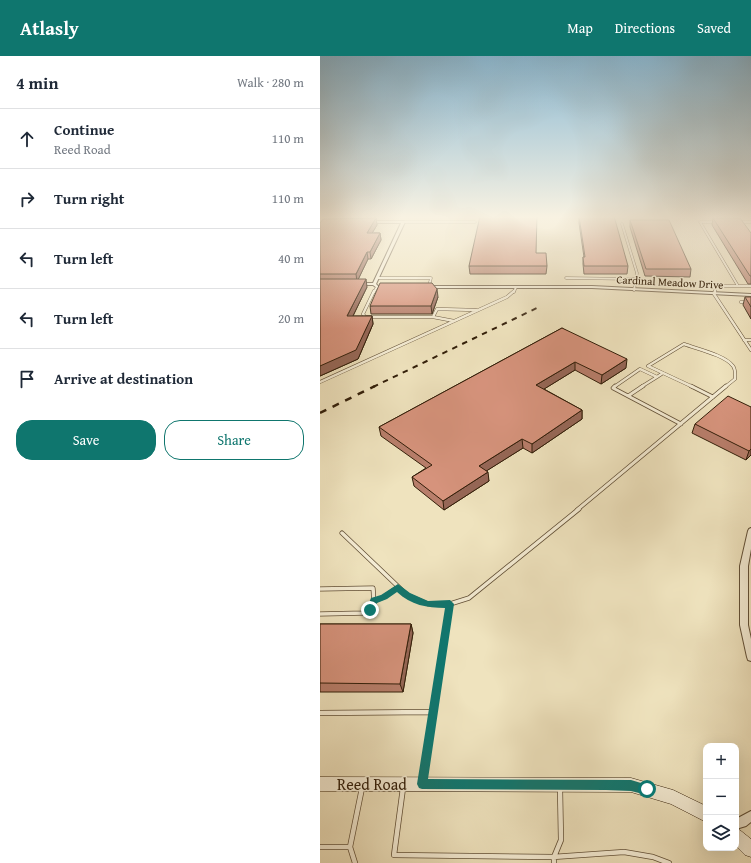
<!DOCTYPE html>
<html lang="en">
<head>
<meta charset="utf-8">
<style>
  :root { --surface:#fff; --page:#f6f6f7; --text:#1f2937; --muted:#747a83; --line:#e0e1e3; --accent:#0f766e }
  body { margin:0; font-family:"Gentium Book Plus",serif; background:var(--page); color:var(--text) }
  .controls { position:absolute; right:12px; bottom:12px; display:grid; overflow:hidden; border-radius:8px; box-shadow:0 4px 16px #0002 }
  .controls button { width:36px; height:36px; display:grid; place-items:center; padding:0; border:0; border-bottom:1px solid var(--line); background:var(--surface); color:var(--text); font:20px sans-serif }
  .stop { position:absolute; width:12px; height:12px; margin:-9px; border:3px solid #0f766e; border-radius:50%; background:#fff }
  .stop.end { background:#0f766e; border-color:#fff; box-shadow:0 1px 4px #0008 }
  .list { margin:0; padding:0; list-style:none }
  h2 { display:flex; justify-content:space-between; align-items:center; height:52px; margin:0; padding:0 16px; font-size:17px }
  h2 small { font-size:13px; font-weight:400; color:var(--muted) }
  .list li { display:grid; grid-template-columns:26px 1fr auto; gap:12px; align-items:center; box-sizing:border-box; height:60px; padding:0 16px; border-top:1px solid var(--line) }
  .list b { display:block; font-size:15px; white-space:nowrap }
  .list p { margin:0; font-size:13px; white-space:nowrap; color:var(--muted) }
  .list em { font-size:13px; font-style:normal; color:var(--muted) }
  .actions { display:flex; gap:8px; padding:12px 16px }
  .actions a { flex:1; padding:9px 0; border:1px solid var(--accent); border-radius:16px; text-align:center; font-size:14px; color:var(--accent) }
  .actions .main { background:var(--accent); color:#fff }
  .icon { flex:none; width:22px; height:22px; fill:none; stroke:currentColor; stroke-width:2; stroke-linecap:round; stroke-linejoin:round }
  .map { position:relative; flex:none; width:431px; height:807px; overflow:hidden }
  header { display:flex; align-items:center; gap:24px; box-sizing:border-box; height:56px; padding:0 20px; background:var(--accent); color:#fff }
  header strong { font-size:19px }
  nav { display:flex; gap:22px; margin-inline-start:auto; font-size:14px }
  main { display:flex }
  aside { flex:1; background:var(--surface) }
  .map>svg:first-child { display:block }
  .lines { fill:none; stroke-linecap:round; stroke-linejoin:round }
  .lane-far4-casing { stroke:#614f36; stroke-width:3 }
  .lane-far3-casing { stroke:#614f36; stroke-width:3.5 }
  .lane-far2-casing { stroke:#614f36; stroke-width:4.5 }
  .lane-far1-casing { stroke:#614f36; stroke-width:5 }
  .lane-casing { stroke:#614f36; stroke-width:6 }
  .street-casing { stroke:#614f36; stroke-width:2 }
  .secondary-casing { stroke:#321e09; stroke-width:1 }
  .lane-far4 { stroke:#f5edd5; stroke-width:2 }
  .lane-far3 { stroke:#f5edd5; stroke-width:2.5 }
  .lane-far2 { stroke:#f5edd5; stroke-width:3 }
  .lane-far1 { stroke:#f5edd5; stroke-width:3.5 }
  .lane { stroke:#f5edd5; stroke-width:4.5 }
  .street { fill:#f5edd5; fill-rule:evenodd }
  .secondary { fill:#f5edd5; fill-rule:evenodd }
  .rail-far1 { stroke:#321e09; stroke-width:2; stroke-dasharray:5.5 5.5; stroke-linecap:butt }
  .rail { stroke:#321e09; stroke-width:2.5; stroke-dasharray:7 7; stroke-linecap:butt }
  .wall { fill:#b87e6b; stroke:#321e09 }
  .shaded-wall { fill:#966757; stroke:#321e09 }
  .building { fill:#d6937c; stroke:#321e09 }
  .route { fill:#0f766e }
  .labels { text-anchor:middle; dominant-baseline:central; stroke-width:3; stroke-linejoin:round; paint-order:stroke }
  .far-street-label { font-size:11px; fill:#321e09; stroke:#f5edd5 }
  .near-street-label { font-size:16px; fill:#321e09; stroke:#f5edd5 }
</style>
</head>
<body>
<header>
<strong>Atlasly</strong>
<nav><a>Map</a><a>Directions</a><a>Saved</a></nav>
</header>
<main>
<aside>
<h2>4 min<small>Walk · 280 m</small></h2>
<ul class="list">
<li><svg class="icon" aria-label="ahead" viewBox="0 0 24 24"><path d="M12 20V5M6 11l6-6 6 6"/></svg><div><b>Continue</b><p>Reed Road</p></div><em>110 m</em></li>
<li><svg class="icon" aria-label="right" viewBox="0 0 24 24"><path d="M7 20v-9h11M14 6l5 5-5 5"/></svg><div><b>Turn right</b></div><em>110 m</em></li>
<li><svg class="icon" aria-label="left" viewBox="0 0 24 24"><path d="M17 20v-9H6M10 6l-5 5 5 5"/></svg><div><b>Turn left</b></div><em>40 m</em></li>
<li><svg class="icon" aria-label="left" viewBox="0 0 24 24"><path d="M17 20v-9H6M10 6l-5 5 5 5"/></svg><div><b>Turn left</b></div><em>20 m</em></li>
<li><svg class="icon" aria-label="arrive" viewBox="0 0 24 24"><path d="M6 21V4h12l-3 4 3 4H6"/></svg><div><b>Arrive at destination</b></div></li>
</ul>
<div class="actions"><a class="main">Save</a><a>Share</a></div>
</aside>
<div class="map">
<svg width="431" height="807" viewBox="0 0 431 807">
  <rect width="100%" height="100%" fill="#efe3be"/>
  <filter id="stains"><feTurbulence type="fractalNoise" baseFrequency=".005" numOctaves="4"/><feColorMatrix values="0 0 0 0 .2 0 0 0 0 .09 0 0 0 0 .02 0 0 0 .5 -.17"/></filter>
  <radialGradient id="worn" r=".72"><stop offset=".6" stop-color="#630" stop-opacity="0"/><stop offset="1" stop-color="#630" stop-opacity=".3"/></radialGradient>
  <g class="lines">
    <defs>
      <path id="lane-far4" d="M83,166H155
        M419,166H431
        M302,168L317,217L314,234
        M57,222H111L109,230
        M246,222L316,223
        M418,230H431
        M54,236L57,231
        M194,236L196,231
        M395,236L396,230H418L380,166H396"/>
      <path id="lane-far3" d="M54,235L43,258L45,261H113L134,265
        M395,235L394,238L431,294
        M421,246H431
        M113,261L117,253L156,254
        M424,284H431
        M0,326L187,241L194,235
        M294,331L320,313L337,321L343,317
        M321,331L337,321
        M373,331L328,310L364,288C377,293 405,299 413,310C416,314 415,319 415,323L405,331"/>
      <path id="lane-far2" d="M295,330L293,332L361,368
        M371,330L393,341
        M308,340L323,330
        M257,454L406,330"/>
      <path id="lane-far1" d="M22,477L87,539L108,548H130L149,542L259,453
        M0,533L53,532C54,542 55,552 45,557L0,558
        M54,545L64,541L78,531
        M121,609L130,548"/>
      <path id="lane" d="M0,657L113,656
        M103,724L121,608
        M83,732L74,799L233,801L304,796L333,801L349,807
        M0,791H30
        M35,807L30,791L42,732
        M234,807V801L241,784L240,733"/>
      <path id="street" d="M48,165H83L85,166L56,228L58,230H67V232H57L53,229H40L38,228L40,227H53L81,167H48Z
        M108,230H272L431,238V240L272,232H109L107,231Z
        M431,472V493L428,510V569L431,583V605L428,604L427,601L420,569V510L428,475L429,473Z
        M431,755V766L426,770L416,773V763Z"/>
      <path id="secondary" d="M0,721L311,722L353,734L386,750V766L351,748L311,736L0,735Z
        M416,772L421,775L431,783V801L425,799L416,790Z"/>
    </defs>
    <use href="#lane-far4" class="lane-far4-casing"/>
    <use href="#lane-far3" class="lane-far3-casing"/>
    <use href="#lane-far2" class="lane-far2-casing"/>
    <use href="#lane-far1" class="lane-far1-casing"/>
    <use href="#lane" class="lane-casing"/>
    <use href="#street" class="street-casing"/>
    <use href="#secondary" class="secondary-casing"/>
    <use href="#lane-far4" class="lane-far4"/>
    <use href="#lane-far3" class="lane-far3"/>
    <use href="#lane-far2" class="lane-far2"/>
    <use href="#lane-far1" class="lane-far1"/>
    <use href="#lane" class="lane"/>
    <use href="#street" class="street"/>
    <use href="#secondary" class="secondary"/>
    <path class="rail-far1" d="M53,331L221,250"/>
    <path class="rail" d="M0,357L55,330"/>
  </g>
  <path class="wall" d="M259,160L308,210L307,218H264L263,208V201H264L259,167Z
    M56,162L57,169L52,177H60L61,184L51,203H48L38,223L47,231L33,260H52L53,268L38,303L0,320V167Z
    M393,162L431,177V228H428L392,169Z
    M310,164L371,213L370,221L325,220L310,171Z
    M216,197L227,210L226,218H150L149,210Z
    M118,241L112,258H51L50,250Z
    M425,241H431V263L423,249Z
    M242,272L306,312L281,328L255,314L224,333L262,354V363L212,397L203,392L166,415L169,425L124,454L94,430L92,421L106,412L61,380L59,371Z
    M431,351V399L426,404L372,377L375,368Z
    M0,568H91L93,577L83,636H0Z"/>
  <path class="shaded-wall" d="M56,162L57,169L48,184L47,177Z
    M60,177L61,184L51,203L50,196Z
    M47,196L48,203L37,226L36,218Z
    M46,223L47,231L29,268L27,260Z
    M117,233L118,241L112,258L111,250Z
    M52,260L53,268L38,303L0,320V310Z
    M307,303L306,312L281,328L282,319Z
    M255,306V314L216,338V329Z
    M262,354V363L212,397V388Z
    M202,383L203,392L160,419L159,410Z
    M431,393V399L426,404L429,395Z
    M168,416L169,425L124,454L123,445Z
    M91,568L93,577L83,636L80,628Z"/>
  <path class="building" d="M160,160H217L216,197H226L227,210H149Z
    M259,160H294L308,210H264L263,201H265Z
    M56,162L47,177H60L50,196H47L36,218H0V167L3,163Z
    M393,162H420L431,177V220H430Z
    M310,164H349L371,213H326Z
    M0,223H46L27,260H52L36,294L0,310Z
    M60,227H112L117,233L111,250H50Z
    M425,241H431V251Z
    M242,272L307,303L282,319L255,306L216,329L262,354L212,388L202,383L159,410L168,416L123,445L92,421L112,409L59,371Z
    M408,340L431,351V393L429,395L375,368Z
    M0,568H91L80,628L0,627Z"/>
  <linearGradient id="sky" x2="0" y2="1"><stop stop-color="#89b8d3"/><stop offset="0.59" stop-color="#f8f2e2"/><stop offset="1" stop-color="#f8f2e2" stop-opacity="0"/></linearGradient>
  <rect width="431" height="273" fill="url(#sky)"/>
  <path class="route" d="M78,528L90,537L108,545L130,544L134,548L108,723L311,724L331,730L332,733L331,737L327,739L311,735L286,734L102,733L99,732L97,728L125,552C107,552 91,549 77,536L67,543L57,547L53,557H47L46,554L51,542L61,539Z"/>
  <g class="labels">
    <g class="far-street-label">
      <text transform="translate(350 226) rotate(3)">Cardinal Meadow Drive</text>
    </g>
    <g class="near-street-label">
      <text x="52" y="728">Reed Road</text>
    </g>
  </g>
  <rect width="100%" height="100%" filter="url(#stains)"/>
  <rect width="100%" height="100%" fill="url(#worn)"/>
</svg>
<div class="controls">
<button>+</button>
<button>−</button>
<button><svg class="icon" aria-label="layers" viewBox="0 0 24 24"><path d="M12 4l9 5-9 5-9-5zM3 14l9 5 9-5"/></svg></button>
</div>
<div class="stop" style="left:327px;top:733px"></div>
<div class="stop end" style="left:50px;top:554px"></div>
</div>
</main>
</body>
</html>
